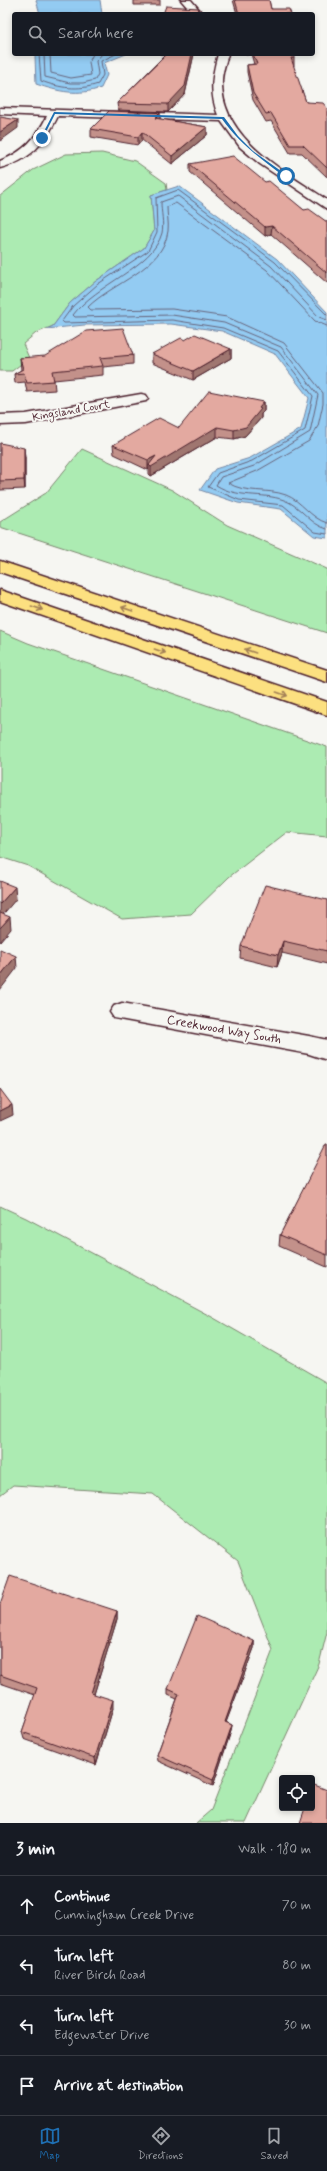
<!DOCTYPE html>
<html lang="en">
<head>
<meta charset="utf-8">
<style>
  :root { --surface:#171b24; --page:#20242c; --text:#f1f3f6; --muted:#9ea1a6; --line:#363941; --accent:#1f6fb2 }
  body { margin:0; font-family:Mynerve,sans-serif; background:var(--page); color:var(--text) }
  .controls { position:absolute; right:12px; bottom:12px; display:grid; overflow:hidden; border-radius:4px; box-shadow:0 2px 6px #0003 }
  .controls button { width:36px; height:36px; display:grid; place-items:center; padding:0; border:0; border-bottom:1px solid var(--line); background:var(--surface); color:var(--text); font:20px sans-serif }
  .stop { position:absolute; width:12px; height:12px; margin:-9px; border:3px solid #1f6fb2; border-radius:50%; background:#fff }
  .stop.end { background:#1f6fb2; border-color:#fff; box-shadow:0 1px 4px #0008 }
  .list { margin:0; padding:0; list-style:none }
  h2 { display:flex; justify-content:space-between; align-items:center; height:52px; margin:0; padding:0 16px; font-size:17px }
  h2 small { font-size:13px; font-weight:400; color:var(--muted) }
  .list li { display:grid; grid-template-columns:26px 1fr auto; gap:12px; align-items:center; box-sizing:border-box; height:60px; padding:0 16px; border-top:1px solid var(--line) }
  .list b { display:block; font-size:15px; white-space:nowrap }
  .list p { margin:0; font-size:13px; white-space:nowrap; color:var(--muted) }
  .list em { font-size:13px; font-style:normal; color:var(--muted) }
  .icon { flex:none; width:22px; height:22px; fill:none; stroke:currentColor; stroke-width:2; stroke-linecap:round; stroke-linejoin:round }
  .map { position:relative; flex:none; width:327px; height:1823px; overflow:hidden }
  .search { position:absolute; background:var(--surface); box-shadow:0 2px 6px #0003; left:12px; right:12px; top:12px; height:44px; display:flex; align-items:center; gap:10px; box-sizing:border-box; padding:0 14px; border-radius:4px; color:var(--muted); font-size:15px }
  .sheet { height:292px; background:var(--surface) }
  nav { display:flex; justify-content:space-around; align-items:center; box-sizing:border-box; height:56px; border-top:1px solid var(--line); background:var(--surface); font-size:11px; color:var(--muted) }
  nav a { display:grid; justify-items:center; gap:2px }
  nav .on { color:var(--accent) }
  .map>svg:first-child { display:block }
  .green { fill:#acebb2; stroke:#7b856e }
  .water { fill:#93cbf2; stroke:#7686a2 }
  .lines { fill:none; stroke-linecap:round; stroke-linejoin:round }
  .shore { stroke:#67647b; stroke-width:1 }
  .street-casing { stroke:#4a1f2b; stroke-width:3 }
  .primary-casing { stroke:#4a1f2b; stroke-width:3 }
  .street { fill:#f6f6f2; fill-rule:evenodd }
  .primary { fill:#fce080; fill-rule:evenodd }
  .wall { fill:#c3918a; stroke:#4a1f2b }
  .shaded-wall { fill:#9f7670; stroke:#4a1f2b }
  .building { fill:#e3a9a0; stroke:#4a1f2b }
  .oneway { stroke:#a38056 }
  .route { fill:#1f6fb2 }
  .labels { text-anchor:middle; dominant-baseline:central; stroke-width:4; stroke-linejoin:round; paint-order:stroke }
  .far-street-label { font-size:11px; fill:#4a1f2b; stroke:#f6f6f2 }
  .street-label { font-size:13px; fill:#4a1f2b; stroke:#f6f6f2 }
</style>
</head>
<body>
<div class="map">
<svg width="327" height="1823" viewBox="0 0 327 1823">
  <rect width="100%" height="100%" fill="#f6f6f2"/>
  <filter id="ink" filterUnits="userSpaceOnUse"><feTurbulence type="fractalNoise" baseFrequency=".025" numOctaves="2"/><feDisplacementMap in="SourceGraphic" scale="8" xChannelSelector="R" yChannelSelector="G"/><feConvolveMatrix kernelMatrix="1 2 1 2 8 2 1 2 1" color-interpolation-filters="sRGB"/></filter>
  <g filter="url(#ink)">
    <path class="green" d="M102,153L135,161L166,183L167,190L151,195L154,231L144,248L96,281L70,303L53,326L36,333L23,344L29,358L12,371H0V196L33,170L66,154Z
      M82,449L172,490L227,525L327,569V633L0,527V522L46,493Z
      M0,631L28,643L327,747V836L287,832L229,877L191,914L122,919L28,866L0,857Z
      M0,1206L26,1218L212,1317L327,1383V1632L319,1664L246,1823H196L211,1810L273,1650L238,1561L153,1494L13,1485L0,1495Z"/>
    <path class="water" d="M36,0H100L102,14H40Z
      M36,54H126L104,63L107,75L101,88C78,96 59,92 36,84L35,56Z
      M179,186L277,259L327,312V538L314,536L281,509L238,503L200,490L215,469L250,458L301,429L309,398L275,354L222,331L171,324L84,325L47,329L53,326L70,303L96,281L144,248L154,231L151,195Z"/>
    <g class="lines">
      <path class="shore" d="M39,54L41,81C60,88 78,91 98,84L103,75L101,61L116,54
        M44,54L45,77L70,83H83L95,80L98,74L96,61L102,54
        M50,54L51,73L71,78L91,75L89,62L93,54
        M327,315L275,262L178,190L156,198L157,232L148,251L98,284L73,306L62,321L64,323L172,320L223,328L278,351L313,396L305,430L252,461L218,473L208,487L239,500L283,505L315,532L327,534
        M327,320L319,317L271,266L178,196L161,202C161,212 164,223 162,233C153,267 96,284 73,315L75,317L172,315L224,323L281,347L318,395L310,432L254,466L221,477L216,485C238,499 261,492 284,500C301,506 309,524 327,529
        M327,326L315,321L267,270L176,203L167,207C167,215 169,223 168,231C163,269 112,283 88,307L91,310L172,309L227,317L284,343L323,393V404L318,426L309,441L257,471L228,483C246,494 267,488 286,495C302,501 310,518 327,523"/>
      <defs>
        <path id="street" d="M181,0H191L203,14H193Z
          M218,54H228C226,62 222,72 222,81C220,139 286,172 327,200V209L260,164L240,147L221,121L58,116C45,143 30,161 0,168V161C24,152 36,138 47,116L0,114V108L218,115C209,93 212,76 218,54Z
          M141,394L146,395L148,398L146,401L26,424L0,425V415L26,414Z
          M122,1003L309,1036L327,1040V1060L309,1054L114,1018L110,1012L114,1006Z"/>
        <path id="primary" d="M0,561L327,670V682L0,572Z
          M0,590L327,702V715L0,601Z"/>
      </defs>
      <use href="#street" class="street-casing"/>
      <use href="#primary" class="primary-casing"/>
      <use href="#street" class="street"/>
      <use href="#primary" class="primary"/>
    </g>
    <path class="wall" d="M134,0H160V5H134Z
      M233,0H269L271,9L291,14H237Z
      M160,54H194L185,94L168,112L118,110L117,103L166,54Z
      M246,54H293L294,58V66H293L306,102L327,108V177L302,153H290L271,121L266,122L253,100L247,72V65L254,64L251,54L246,55Z
      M160,113V119L207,127V135L172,164L142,140L138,145L91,137V129Z
      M190,164L265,182L304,210L327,222V283L271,234L265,236L190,172Z
      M185,340L231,349V358L193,380L152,363V354Z
      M133,355V364L103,367V375L54,380L55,390L27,392L25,382L15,383L14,374L21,370L20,358Z
      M264,402V411L261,414V418L245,436L234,439L217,437L151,476L149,474V469L148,470L114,454L113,445L179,428Z
      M0,443L25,457V489L0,490Z
      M327,900V964L282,953L277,967L240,958L241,946Z
      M327,1144V1267L279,1246L280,1235Z
      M0,1604L117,1611V1619L94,1694L113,1708L96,1765L24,1739L22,1732L35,1695L0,1683Z
      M254,1641V1648L226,1722L232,1725L231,1731L213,1786L158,1761L157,1755L177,1699L168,1695V1689Z"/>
    <path class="shaded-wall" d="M192,54H194L185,94L168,112V104Z
      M160,113V121L155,118Z
      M18,120V128L0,141V132Z
      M207,127V135L172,164V156Z
      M142,132V140L138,145V137Z
      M272,226L271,234L265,236V227Z
      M231,349V358L193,380V371Z
      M264,402V411L261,414V418L245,436L234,439V430L259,408Z
      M217,427V437L151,476V467L149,465V469L148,470V460Z
      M24,448L25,457V489L24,480Z
      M15,887L16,899L0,918V904Z
      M10,917L11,929L0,942V928Z
      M283,941L282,953L277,967L278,955Z
      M16,956L17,968L0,990V976Z
      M12,1105L13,1115L0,1121V1111Z
      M117,1611V1619L92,1701L91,1693Z
      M254,1641V1648L224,1728L225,1722Z
      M113,1700V1708L96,1765L95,1758Z
      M232,1725L231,1731L213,1786V1780Z"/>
    <path class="building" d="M235,0H269L271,9H289L291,14H239Z
      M166,6L199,8L197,14H163Z
      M167,54H192L185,86L168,104L117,103Z
      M253,54H293L294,58H291L306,102L323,103L327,108V168L303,145H290L271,113L266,114L253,93L247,65L257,64Z
      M109,111L160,113L155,118L207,127L172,156L142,132L138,137L91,129Z
      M0,117L18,120L0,132Z
      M233,156L265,182L269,181L304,210L309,209L327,222V273L272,226L265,227L190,164Z
      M123,328L133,355L100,358L103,366L52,371L54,381L27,383L24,373L14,374L23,369L20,358L45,356L86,331Z
      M195,334L231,349L193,371L152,354L181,338L185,340Z
      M209,391L264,402L259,408L261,409L246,427L234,430L217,427L151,467L149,465L156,456L148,460L113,445L159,418L179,428Z
      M0,443L24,448V480L0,481Z
      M0,881L15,887L0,904Z
      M265,885L327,900V951L283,941L278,955L241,946Z
      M0,913L10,917L0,928Z
      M0,949L16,956L0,976Z
      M0,1089L12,1105L0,1111Z
      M326,1144H327V1255L280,1235Z
      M10,1576L117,1611L91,1693L113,1700L95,1758L22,1732L37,1688L0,1675V1604Z
      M197,1616L254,1641L225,1722L232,1725L213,1780L157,1755L179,1694L168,1689Z
      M312,1784L327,1790V1823H300L305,1808H312Z"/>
    <defs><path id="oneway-shaft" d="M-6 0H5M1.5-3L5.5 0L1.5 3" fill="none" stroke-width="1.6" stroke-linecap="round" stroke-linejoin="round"/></defs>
    <g class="oneway">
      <use href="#oneway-shaft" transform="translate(37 608) rotate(19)"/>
      <use href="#oneway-shaft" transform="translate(127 609) rotate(-161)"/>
      <use href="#oneway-shaft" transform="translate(160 651) rotate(19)"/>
      <use href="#oneway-shaft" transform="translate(250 651) rotate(-161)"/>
      <use href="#oneway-shaft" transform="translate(282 694) rotate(19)"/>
    </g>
  </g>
  <path class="route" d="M54,112L224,117L238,136L253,151L288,176L285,177C261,159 240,144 222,119L55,114L43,138L40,139Z"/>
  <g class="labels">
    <g class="far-street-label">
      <text transform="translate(71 411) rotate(-10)">Kingsland Court</text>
    </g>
    <g class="street-label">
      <text transform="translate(224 1030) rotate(10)">Creekwood Way South</text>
    </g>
  </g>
</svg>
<div class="controls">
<button><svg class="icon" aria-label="locate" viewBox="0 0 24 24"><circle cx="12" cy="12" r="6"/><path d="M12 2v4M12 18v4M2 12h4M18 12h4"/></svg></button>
</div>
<div class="stop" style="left:286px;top:176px"></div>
<div class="stop end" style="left:42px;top:138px"></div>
<div class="search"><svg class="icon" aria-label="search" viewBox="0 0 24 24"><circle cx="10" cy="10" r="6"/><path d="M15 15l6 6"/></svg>Search here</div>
</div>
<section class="sheet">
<h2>3 min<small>Walk · 180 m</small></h2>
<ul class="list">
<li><svg class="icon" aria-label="ahead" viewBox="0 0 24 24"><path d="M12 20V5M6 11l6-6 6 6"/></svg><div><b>Continue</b><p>Cunningham Creek Drive</p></div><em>70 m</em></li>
<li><svg class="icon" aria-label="left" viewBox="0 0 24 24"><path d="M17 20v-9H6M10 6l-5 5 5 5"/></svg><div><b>Turn left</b><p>River Birch Road</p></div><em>80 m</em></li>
<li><svg class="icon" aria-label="left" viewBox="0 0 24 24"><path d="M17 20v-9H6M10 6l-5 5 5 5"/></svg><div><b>Turn left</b><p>Edgewater Drive</p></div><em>30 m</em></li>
<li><svg class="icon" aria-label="arrive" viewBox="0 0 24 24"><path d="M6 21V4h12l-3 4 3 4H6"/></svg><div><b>Arrive at destination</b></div></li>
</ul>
</section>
<nav>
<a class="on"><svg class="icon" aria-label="map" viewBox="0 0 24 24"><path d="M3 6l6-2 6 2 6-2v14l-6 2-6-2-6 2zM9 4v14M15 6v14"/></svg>Map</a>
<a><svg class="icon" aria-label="directions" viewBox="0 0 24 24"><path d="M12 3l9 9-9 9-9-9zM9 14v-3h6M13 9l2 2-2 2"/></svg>Directions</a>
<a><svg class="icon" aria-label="saved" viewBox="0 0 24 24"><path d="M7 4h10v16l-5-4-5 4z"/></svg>Saved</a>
</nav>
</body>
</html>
